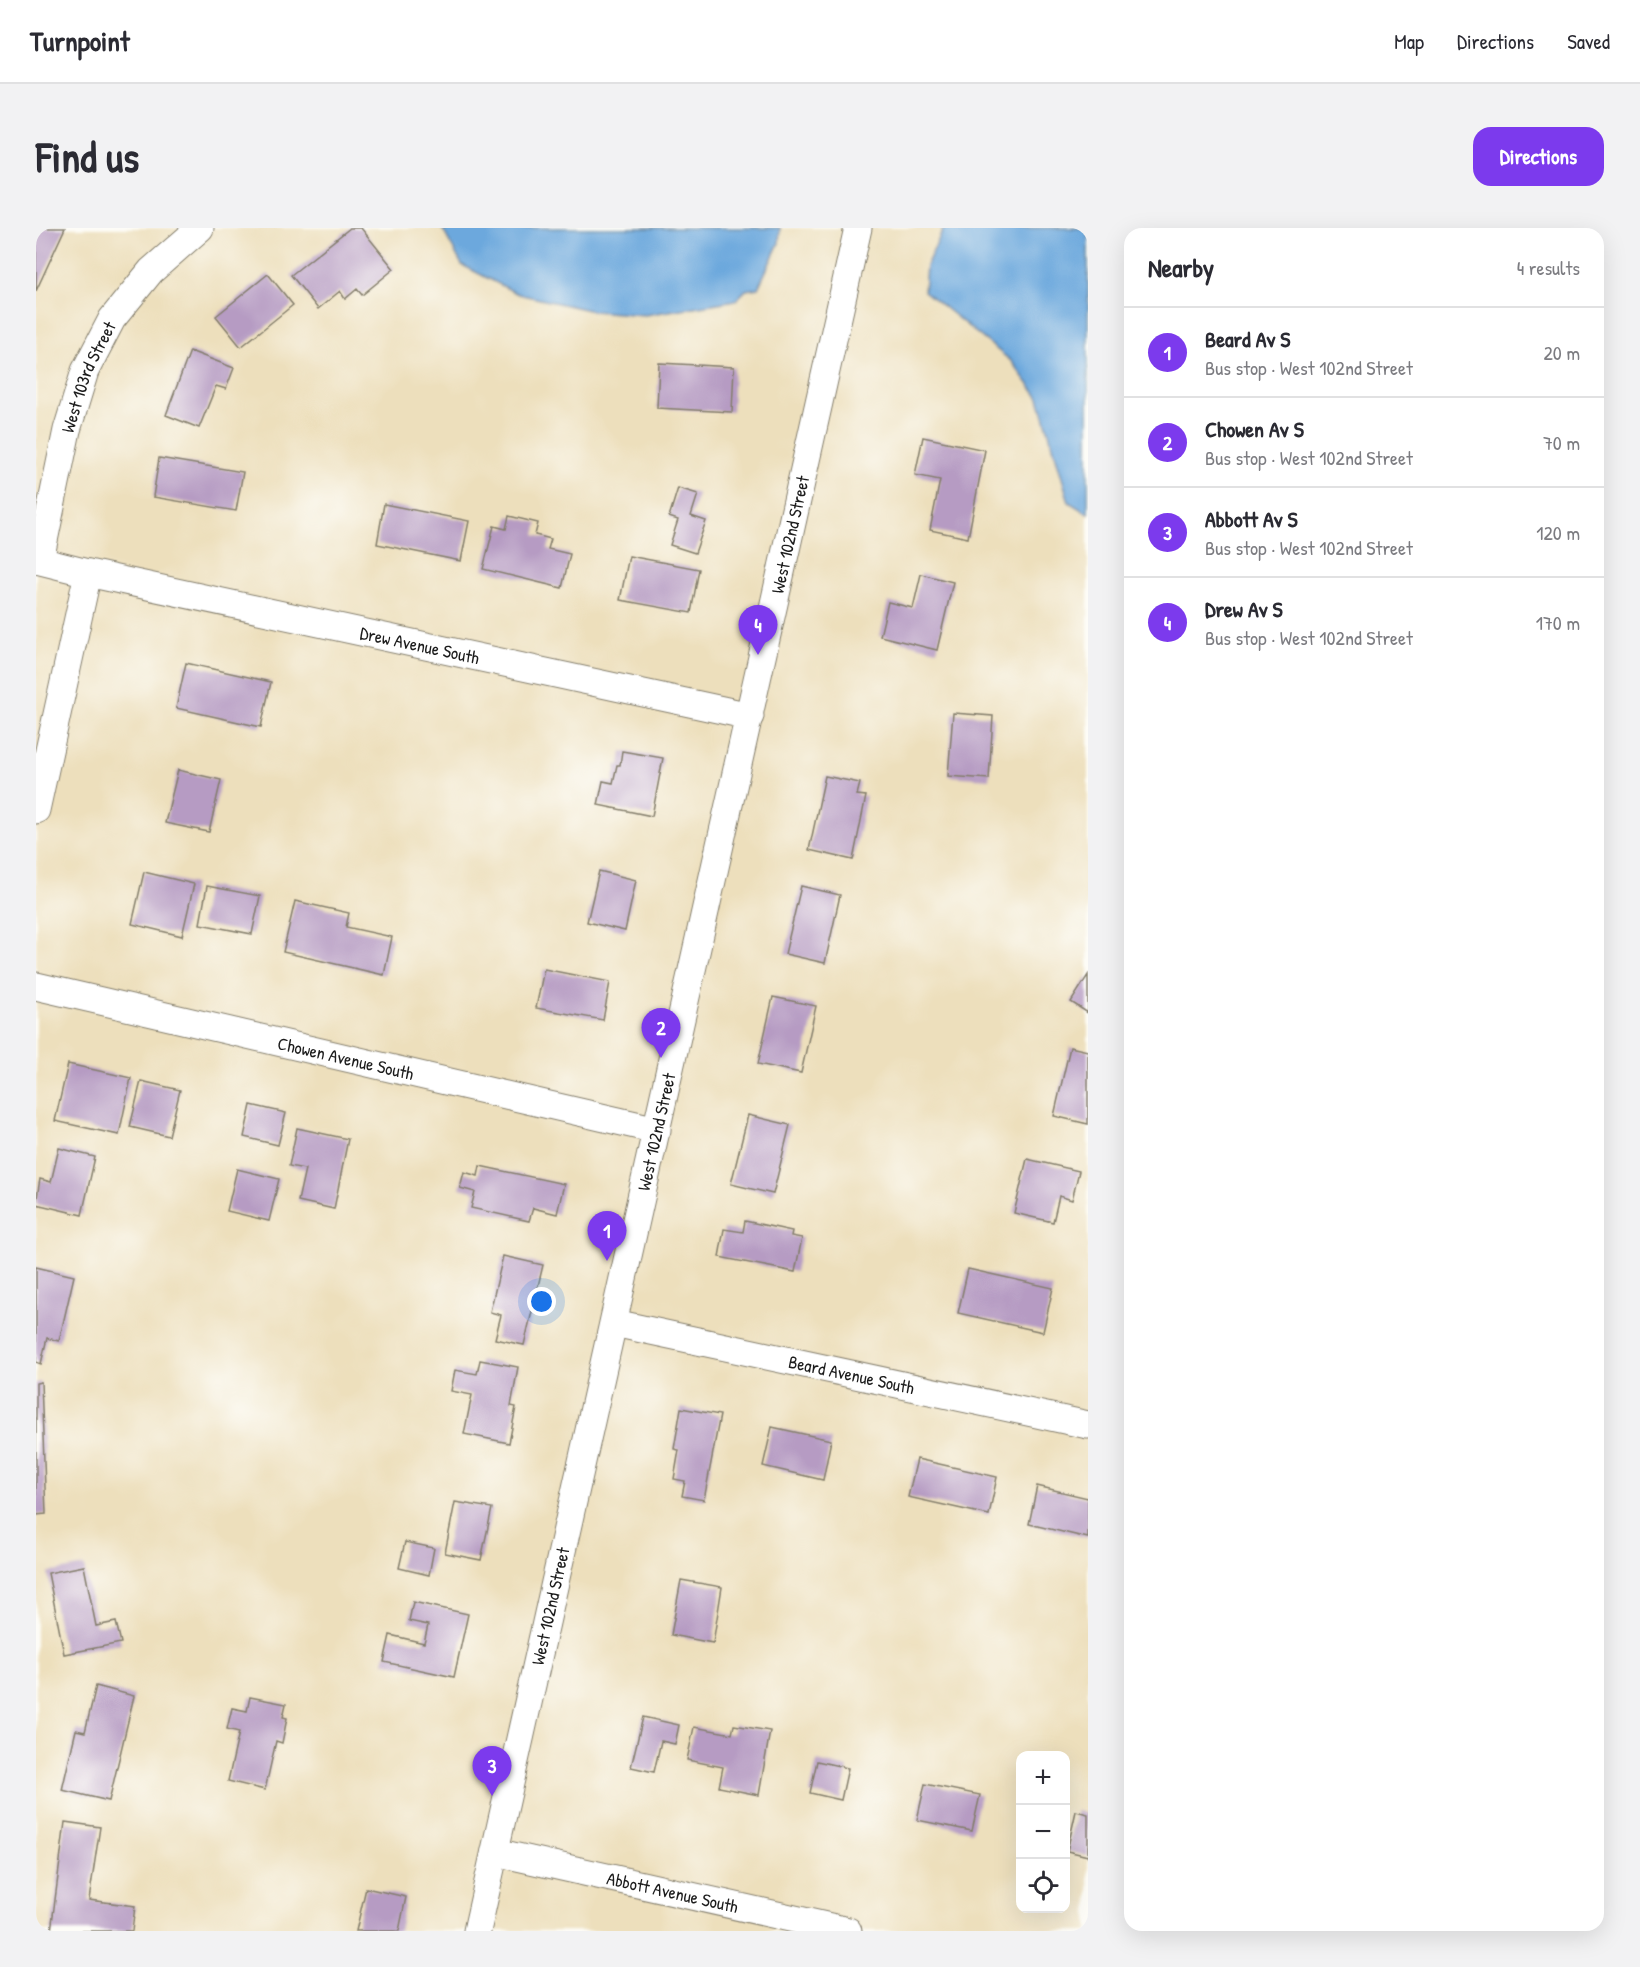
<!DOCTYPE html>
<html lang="en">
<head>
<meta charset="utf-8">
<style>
  :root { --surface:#fff; --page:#f2f2f3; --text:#2b2b33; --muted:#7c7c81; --line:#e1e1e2; --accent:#7c3aed }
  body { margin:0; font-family:"Patrick Hand",sans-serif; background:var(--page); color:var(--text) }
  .controls { position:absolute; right:18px; bottom:18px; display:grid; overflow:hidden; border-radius:12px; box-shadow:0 6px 24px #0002 }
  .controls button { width:54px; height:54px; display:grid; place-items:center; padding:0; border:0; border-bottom:2px solid var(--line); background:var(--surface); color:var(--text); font:30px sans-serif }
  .you { position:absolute; left:506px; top:1074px; width:21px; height:21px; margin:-15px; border:4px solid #fff; border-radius:50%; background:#1a73e8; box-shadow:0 0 0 9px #1a73e833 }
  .badge { display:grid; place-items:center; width:39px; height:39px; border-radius:50%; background:var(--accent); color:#fff; font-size:20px; font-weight:700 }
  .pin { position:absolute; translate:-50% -50px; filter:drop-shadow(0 2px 3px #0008) }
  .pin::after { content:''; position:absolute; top:32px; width:21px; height:18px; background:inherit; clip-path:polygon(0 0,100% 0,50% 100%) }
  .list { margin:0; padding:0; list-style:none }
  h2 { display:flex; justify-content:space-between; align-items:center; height:78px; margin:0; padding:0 24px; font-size:26px }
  h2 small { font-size:20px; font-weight:400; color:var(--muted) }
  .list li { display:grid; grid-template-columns:39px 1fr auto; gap:18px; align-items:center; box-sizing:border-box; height:90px; padding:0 24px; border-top:2px solid var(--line) }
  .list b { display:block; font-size:22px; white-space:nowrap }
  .list p { margin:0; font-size:20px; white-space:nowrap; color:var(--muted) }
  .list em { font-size:20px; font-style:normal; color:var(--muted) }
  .icon { flex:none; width:33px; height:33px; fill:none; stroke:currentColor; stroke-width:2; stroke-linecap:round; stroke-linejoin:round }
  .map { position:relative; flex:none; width:1052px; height:1703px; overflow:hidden; border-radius:18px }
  header { display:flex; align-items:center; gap:36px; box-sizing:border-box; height:84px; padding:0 30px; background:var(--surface); border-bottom:2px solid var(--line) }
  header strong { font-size:28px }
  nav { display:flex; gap:33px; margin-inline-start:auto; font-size:21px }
  .intro { display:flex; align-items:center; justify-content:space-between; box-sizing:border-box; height:144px; padding:0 36px }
  h1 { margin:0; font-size:42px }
  .button { padding:15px 27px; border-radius:18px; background:var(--accent); color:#fff; font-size:21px; font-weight:700 }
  main { display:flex; gap:36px; padding:0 36px }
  aside { flex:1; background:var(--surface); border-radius:18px; box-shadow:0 6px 24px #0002 }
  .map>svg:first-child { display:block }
  .water { fill:#6ca8dd; stroke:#44627c; stroke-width:1.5 }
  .building { fill:#b69bc3 }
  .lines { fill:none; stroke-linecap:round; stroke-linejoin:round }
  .minor-casing { stroke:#847e6c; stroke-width:29 }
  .minor { stroke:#fff; stroke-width:27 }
  .labels { text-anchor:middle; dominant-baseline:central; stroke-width:4.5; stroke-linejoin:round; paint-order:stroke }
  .street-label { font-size:18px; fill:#1c1c1c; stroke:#fdfcf7 }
</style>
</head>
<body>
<header>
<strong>Turnpoint</strong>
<nav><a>Map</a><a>Directions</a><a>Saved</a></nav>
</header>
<div class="intro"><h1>Find us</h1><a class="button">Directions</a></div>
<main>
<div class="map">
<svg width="1052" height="1703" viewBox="0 0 1052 1703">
  <rect width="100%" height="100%" fill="#fdfcf7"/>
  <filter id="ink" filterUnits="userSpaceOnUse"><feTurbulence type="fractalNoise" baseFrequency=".0167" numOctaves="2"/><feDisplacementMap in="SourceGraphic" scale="12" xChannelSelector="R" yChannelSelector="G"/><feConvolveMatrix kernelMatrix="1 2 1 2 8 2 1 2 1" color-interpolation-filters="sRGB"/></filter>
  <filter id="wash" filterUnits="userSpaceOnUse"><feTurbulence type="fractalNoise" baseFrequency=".008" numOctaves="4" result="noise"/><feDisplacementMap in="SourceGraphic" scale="24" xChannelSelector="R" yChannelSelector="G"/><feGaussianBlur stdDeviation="1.35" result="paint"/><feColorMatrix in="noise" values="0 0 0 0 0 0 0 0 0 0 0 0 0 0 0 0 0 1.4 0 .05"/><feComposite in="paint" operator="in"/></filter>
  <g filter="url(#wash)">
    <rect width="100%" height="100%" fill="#eddfbc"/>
    <path class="water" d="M406,0H744L743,15L722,60L710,62L700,72L609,87L557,83L482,66L426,37Z
      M908,0H1052V286L1033,274L1003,170L975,133L888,63L890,38Z"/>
    <g id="blocks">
      <path class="building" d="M0,0H29L0,63Z
        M314,0H325L358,41L326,67L321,61L309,71L304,63L282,81L255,47Z
        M232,46L257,77L205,119L180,88Z
        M154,123L198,140L190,161L180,158L163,200L130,187Z
        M623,135L698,139L696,184L621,180Z
        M887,209L949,222L932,310L894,302L904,252L879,247Z
        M123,230L207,244L200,283L117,269Z
        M642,260L662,266L655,288L670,293L659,325L634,317L642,292L633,289Z
        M348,276L433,293L425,333L341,316Z
        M473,288L502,295L499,307L515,311L512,321L534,326L526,360L447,341L458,298L470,301Z
        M593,328L663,341L655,385L584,372Z
        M885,346L917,354L901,422L844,408L852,374L877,380Z
        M150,435L235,454L225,499L140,480Z
        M917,485L957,488L953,551L912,548Z
        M586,523L627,530L616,588L562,577L567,553L577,555L581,537H584Z
        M142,542L185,552L173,604L129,595Z
        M789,548L824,555L821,567L830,568L817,632L773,622Z
        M563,643L600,652L589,703L551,694Z
        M108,644L158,656L146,708L96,696Z
        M171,658L224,668L216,706L164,696Z
        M765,658L804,667L789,735L749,726Z
        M259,673L313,685L310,699L356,709L348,747L247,724Z
        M508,741L574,754L567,792L500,780Z
        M1052,747V785L1035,774Z
        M737,769L780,778L765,845L722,836Z
        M1034,819L1052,823V896L1018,888Z
        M32,836L95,850L83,907L19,893Z
        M105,853L144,862L133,908L94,899Z
        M215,877L250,885L242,917L208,909Z
        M712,887L754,897L737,966L695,956Z
        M261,900L312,911L298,981L262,973L269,941L253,938Z
        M23,920L59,929L46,987L0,976L4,951L15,954Z
        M991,931L1043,943L1036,972L1023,968L1017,994L978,985Z
        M444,938L528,956L521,986L497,980L493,993L435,980L439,964L424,960L428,944L442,948Z
        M201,941L243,951L233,993L191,983Z
        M709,993L756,1003L755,1008L766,1010L759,1044L683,1029L688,1001L707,1004Z
        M467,1028L507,1037L488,1117L459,1111L465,1087L454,1084Z
        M0,1039L38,1048L23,1113L11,1110L5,1136L0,1134Z
        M932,1041L1017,1060L1007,1104L922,1085Z
        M444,1132L482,1139L475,1178L480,1179L473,1215L428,1206L436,1167L415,1163L419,1142L441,1146Z
        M5,1154L10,1286L0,1287V1155Z
        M645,1180L684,1187L668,1272L646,1268L649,1253L638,1251L643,1222L638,1221Z
        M736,1199L795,1212L787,1252L727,1238Z
        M881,1231L961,1249L953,1287L872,1269Z
        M1001,1258L1052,1270V1310L993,1296Z
        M419,1274L456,1280L445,1332L409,1325Z
        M369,1314L398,1320L393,1347L363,1340Z
        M48,1338L60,1398L80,1394L85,1415L28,1426L12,1345Z
        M645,1352L686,1359L677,1415L635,1407Z
        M377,1374L432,1386L418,1449L348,1434L354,1407L388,1415L392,1397L373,1393Z
        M60,1458L98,1468L73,1573L26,1562L40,1502L49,1504Z
        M214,1469L250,1476L247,1489L251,1490L246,1515L240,1513L229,1562L192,1553L203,1504L191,1501L196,1480L211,1483Z
        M607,1489L643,1497L639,1516L625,1513L618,1544L595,1539Z
        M698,1497L734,1503L723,1567L683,1559L687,1539L651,1532L658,1499L696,1506Z
        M781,1533L812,1540L805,1572L774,1565Z
        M889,1556L944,1567L936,1603L881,1592Z
        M1040,1583L1052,1586V1628L1031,1623Z
        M29,1594L64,1599L53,1672L99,1678L96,1703H15Z
        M330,1660L370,1669L363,1703H320Z"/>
    </g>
  </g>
  <g filter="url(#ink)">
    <use href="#blocks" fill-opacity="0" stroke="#847e6c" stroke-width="1.5"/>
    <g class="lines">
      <defs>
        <g id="minor">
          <path id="s1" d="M0,332L52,345L714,488"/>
          <path id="s2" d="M4,332L31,202L49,143L76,91L115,43L164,0"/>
          <path d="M0,582L52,345"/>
          <path id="s3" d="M0,758L621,902"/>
          <path id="s4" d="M578,1095L1052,1197"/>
          <path id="s5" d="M459,1624L812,1703"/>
          <path id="s6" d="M441,1703L822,0"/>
        </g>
      </defs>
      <use href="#minor" class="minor-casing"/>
      <use href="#minor" class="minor"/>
    </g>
  </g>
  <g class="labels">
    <g class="street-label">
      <text stroke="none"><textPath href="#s2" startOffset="190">West 103rd Street</textPath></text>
      <text stroke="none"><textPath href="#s6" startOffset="1431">West 102nd Street</textPath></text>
      <text stroke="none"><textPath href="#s1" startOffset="393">Drew Avenue South</textPath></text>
      <text stroke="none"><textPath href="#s3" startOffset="318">Chowen Avenue South</textPath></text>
      <text stroke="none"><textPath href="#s6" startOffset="819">West 102nd Street</textPath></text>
      <text stroke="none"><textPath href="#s4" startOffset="243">Beard Avenue South</textPath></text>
      <text stroke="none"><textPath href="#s6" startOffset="333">West 102nd Street</textPath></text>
      <text stroke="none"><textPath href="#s5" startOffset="182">Abbott Avenue South</textPath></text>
    </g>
  </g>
</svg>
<div class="controls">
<button>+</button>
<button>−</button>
<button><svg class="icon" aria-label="locate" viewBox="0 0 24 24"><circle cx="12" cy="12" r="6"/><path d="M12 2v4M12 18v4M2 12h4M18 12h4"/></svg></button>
</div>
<div class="you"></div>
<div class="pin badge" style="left:571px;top:1033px">1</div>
<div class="pin badge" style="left:625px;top:830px">2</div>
<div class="pin badge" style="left:456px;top:1568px">3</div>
<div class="pin badge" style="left:722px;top:427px">4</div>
</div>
<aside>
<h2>Nearby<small>4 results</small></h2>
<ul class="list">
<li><span class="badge">1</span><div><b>Beard Av S</b><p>Bus stop · West 102nd Street</p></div><em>20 m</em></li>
<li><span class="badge">2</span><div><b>Chowen Av S</b><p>Bus stop · West 102nd Street</p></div><em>70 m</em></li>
<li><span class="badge">3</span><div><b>Abbott Av S</b><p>Bus stop · West 102nd Street</p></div><em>120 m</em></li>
<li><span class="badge">4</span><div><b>Drew Av S</b><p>Bus stop · West 102nd Street</p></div><em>170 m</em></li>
</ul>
</aside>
</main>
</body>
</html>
